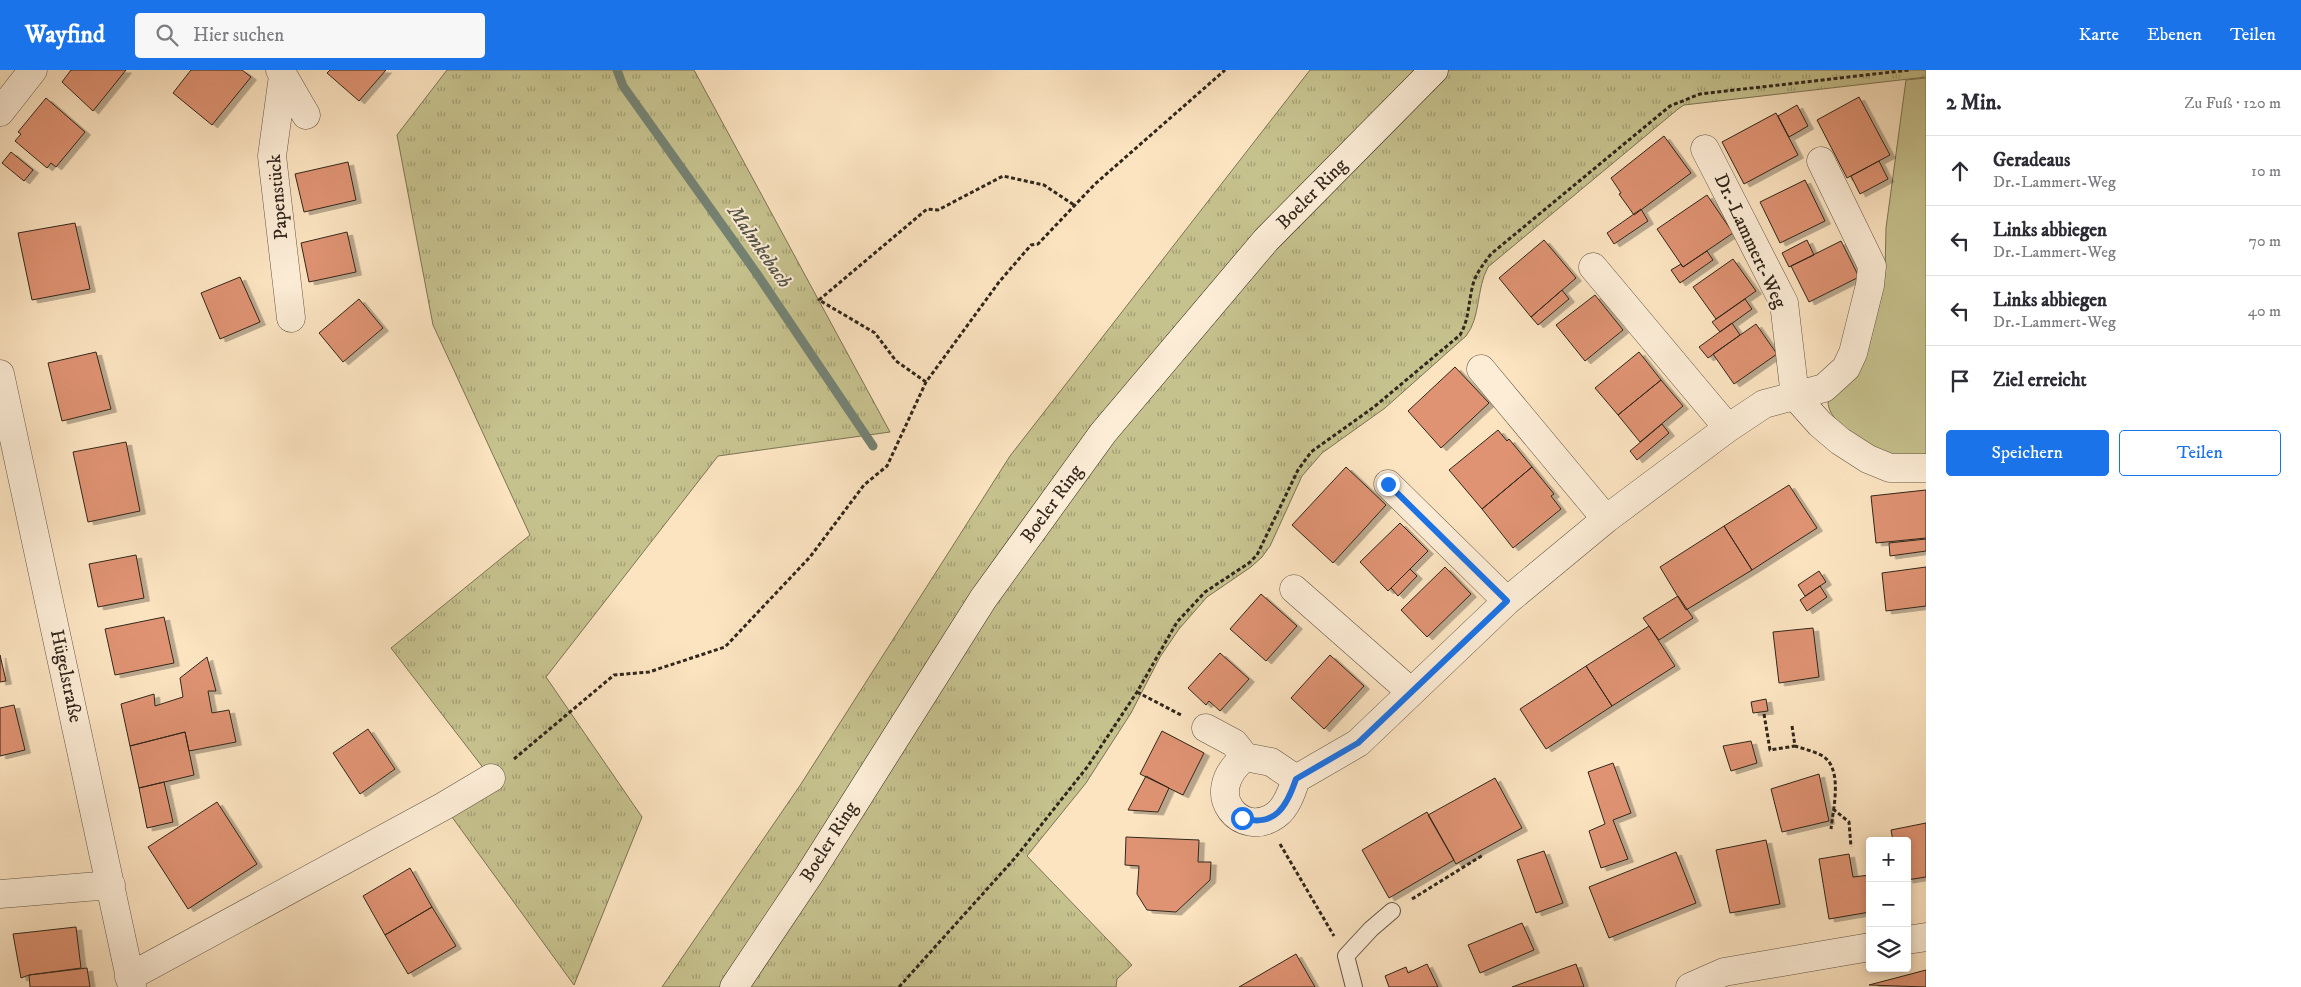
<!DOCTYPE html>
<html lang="de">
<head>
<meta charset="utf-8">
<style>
  :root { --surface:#fff; --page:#f7f7f7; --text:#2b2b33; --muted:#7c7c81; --line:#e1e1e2; --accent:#1a73e8 }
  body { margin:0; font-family:"IM FELL DW Pica",serif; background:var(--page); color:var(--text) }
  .controls { position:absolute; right:15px; bottom:15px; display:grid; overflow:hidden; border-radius:5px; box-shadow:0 2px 8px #0003 }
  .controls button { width:45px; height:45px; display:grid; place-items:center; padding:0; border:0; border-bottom:1px solid var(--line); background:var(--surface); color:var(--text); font:25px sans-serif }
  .stop { position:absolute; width:15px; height:15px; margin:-11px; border:4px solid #1a73e8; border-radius:50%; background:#fff }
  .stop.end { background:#1a73e8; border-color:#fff; box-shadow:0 1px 5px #0008 }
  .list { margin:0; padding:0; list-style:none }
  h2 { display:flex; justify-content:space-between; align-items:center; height:65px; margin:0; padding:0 20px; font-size:21px }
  h2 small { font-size:16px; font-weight:400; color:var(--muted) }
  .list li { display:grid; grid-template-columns:32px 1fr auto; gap:15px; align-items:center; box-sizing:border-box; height:70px; padding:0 20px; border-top:1px solid var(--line) }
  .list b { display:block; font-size:19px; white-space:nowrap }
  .list p { margin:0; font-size:16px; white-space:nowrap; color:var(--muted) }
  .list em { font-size:16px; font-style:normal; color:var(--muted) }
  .actions { display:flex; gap:10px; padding:15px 20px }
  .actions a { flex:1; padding:11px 0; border:1px solid var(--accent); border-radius:5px; text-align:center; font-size:18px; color:var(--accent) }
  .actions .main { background:var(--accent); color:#fff }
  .icon { flex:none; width:28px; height:28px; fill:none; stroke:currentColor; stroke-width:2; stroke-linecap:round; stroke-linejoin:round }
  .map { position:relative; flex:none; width:1926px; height:917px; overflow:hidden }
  header { display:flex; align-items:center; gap:30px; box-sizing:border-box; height:70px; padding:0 25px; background:var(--accent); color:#fff }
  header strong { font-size:24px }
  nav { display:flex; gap:28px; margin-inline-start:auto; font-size:18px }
  .search { width:350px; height:45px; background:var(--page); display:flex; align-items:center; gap:12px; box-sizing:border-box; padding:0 18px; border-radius:5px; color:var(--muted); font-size:19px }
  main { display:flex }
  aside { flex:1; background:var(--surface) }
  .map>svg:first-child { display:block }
  .grass { fill:url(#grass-tufts); stroke:#7c7455 }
  .green { fill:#c6c28e; stroke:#7c7455 }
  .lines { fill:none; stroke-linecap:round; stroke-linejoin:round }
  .stream { stroke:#748273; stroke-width:9 }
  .building { fill:#df9373; stroke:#31271c; filter:url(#shadow) }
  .service-casing { stroke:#645645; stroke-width:18 }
  .minor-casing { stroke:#645645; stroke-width:29 }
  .secondary-casing { stroke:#31271c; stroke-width:29 }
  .path { stroke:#31271c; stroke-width:3; stroke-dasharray:4 2.5; stroke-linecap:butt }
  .service { stroke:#fdedd7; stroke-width:16 }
  .minor { stroke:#fdedd7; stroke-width:28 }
  .secondary { stroke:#fdedd7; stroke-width:28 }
  .route { stroke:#1a73e8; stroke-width:6 }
  .labels { text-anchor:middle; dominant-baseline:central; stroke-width:4; stroke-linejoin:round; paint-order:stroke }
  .street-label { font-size:19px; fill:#31271c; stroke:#fdedd7 }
  .water-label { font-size:20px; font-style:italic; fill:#525548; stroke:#fdedd7 }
</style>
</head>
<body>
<header>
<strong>Wayfind</strong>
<div class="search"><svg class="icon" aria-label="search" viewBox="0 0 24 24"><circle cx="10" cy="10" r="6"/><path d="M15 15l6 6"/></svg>Hier suchen</div>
<nav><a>Karte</a><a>Ebenen</a><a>Teilen</a></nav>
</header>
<main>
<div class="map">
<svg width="1926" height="917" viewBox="0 0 1926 917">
  <defs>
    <pattern id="grass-tufts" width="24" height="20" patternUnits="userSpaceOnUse" patternTransform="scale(1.25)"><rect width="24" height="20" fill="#c6c28e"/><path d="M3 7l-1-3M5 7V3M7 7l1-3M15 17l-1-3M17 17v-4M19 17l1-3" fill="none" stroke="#a19e73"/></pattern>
    <filter id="shadow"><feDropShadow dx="5.5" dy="3" stdDeviation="0" flood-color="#0004"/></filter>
  </defs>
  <rect width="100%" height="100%" fill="#fce4c1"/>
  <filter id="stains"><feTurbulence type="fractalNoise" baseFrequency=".004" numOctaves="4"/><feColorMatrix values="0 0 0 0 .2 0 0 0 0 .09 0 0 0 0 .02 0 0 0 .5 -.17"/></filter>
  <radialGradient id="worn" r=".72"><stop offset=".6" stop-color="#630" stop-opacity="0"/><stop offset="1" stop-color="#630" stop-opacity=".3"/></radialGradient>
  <path class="grass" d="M447,0H694L890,362L718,386L546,607L642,747L574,915L444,736L491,708L391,578L530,465L433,255L397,65Z
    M1310,0H1926V7L1684,35L1678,39L1488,197C1476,219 1481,247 1466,266L1385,338L1322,383L1302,406L1270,476L1262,487L1251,497L1207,527L1179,559L1160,587L1131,643L1086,713L1027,786L1132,895L1117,909L1116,917H662L801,714L1010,386Z"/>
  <path class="green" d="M1926,8V384C1916,386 1904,386 1894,385C1873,381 1826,354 1828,330L1885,204L1886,158L1906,10Z"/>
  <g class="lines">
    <path class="stream" d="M617,0L623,16L755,201L873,376"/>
  </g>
  <path class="building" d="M71,0H126L93,41L62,12Z
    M191,0H242L251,7L212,55L173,23Z
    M330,0H386L359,31L327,3Z
    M1859,27L1890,85L1847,108L1817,50Z
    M46,28L85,62L56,97L51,93L47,98L15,71L21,64L18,62Z
    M1797,35L1808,56L1789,67L1778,46Z
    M1776,43L1798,85L1744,114L1722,72Z
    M1664,66L1691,103L1634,145L1619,124L1621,123L1611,108Z
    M11,82L33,100L24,111L2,93Z
    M1879,91L1888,109L1860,124L1851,106Z
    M348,92L356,130L304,142L295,104Z
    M1805,110L1825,151L1780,173L1760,132Z
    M1707,125L1733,163L1683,197L1657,159Z
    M1641,139L1648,151L1614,174L1607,163Z
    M75,153L90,219L32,230L18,163Z
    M347,162L356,202L309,212L301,173Z
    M1544,170L1576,208L1531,247L1499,208Z
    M1807,170L1814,185L1789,197L1782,183Z
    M1841,171L1859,207L1809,232L1791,196Z
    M1707,181L1713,190L1680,213L1671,200L1681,194L1683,197Z
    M1733,189L1756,221L1716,249L1693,217Z
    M240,207L260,252L220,269L201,223Z
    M1562,220L1569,229L1538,255L1531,247Z
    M1595,225L1623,260L1585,291L1556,255Z
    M359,229L383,258L343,292L319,263Z
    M1745,229L1752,239L1720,262L1712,252Z
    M1732,253L1740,265L1708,288L1699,277Z
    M1756,254L1777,284L1734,314L1713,284Z
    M96,282L111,339L62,351L48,293Z
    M1639,282L1661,310L1618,345L1595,318Z
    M1455,297L1489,333L1441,378L1408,341Z
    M1661,310L1683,336L1640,372L1618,345Z
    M1662,354L1669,363L1637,390L1630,381Z
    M1498,360L1507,371L1509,369L1532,397L1482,439L1449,400Z
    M126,372L140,441L88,452L73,382Z
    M1346,397L1386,435L1333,493L1292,455Z
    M1532,397L1554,424L1551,426L1561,439L1513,478L1482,439Z
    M1789,415L1817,458L1752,500L1724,456Z
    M1926,420V468L1876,473L1871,426Z
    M1400,453L1428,481L1388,521L1360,492Z
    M1724,456L1752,500L1686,540L1660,497Z
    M1926,469V481L1890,486L1889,473Z
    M136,485L144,528L98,537L89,494Z
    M1445,497L1471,524L1427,567L1401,540Z
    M1926,497V536L1886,541L1882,503Z
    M1410,499L1417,506L1398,526L1391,518Z
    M1819,501L1826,512L1805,526L1798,515Z
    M1820,516L1827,527L1807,541L1800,530Z
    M1261,524L1297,556L1266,591L1230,559Z
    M1678,526L1693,548L1659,570L1643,548Z
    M164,547L174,593L115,605L105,559Z
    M1649,556L1675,596L1612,636L1586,596Z
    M1813,558L1819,607L1779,613L1773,562Z
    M1220,583L1249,609L1220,641L1209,631L1206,635L1188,618Z
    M0,585L6,611L0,612Z
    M1330,585L1364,616L1324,659L1291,628Z
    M207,587L216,621H208L212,643L229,640L236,672L189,681L185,662L130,676L121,634L154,624L155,636L183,627L180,608Z
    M1586,596L1612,636L1546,679L1520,639Z
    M1766,629L1768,641L1753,643L1751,632Z
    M14,635L25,680L0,686V638Z
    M368,659L395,699L360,724L333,683Z
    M1162,661L1204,683L1183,725L1140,704Z
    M185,662L194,705L139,718L130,676Z
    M1751,671L1757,693L1731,701L1723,676Z
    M1613,693L1631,743L1613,750L1628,789L1601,798L1589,761L1605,754L1588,702Z
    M1819,704L1829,751L1782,762L1771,719Z
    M1146,706L1169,718L1158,742L1128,740Z
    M1495,708L1522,758L1456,794L1428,745Z
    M164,712L173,752L147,758L139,718Z
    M217,732L257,794L188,839L148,777Z
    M1427,742L1454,790L1389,828L1362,780Z
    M1926,753V807L1907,810V771H1893L1891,760Z
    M1126,767L1199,770L1198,792H1211L1210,810L1176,842L1147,840L1137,824L1139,796L1125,795Z
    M1766,770L1780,834L1730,843L1716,780Z
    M1544,781L1563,833L1536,843L1517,790Z
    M1676,782L1696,833L1609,868L1589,817Z
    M1849,784L1853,807L1870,805V842L1829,849L1819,789Z
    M410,798L432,837L385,865L363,826Z
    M432,837L456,876L408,904L385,865Z
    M1522,853L1534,880L1480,903L1468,875Z
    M76,857L81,898L29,905L21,908L13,864Z
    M1296,884L1315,917H1239Z
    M1427,894L1438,917H1389L1385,906L1406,897L1408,903Z
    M1576,894L1584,917H1512Z
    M87,898L90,917H30L29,905Z
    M1926,900V917L1869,915Z"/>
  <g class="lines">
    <defs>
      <path id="service" d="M1354,917L1346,886L1371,859L1392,841"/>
      <path id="minor" d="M280,0L306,45
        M283,6L272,86L291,248
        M0,42L33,0
        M1705,79L1784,233L1795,326L1820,354L1840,371L1868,389L1890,398H1926
        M1593,197L1728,358
        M1481,299L1606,449
        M0,304L132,917
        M1388,414L1507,531
        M1294,519L1411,622
        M1206,658L1234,673L1245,687L1271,692L1296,709C1292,721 1287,737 1276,745C1242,770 1199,724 1245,687
        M1296,709L1358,673L1507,531L1606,449L1728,358L1764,334L1824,318L1846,298L1853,283L1870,215L1872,196L1821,91
        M0,824L111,815
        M1907,870L1926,867
        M129,907L444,736L491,708
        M1690,917L1724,902L1870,877"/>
      <path id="secondary" d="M734,917L809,805L983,529L1103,363L1266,170L1434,0"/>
    </defs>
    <use href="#service" class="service-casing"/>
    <use href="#minor" class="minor-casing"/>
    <use href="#secondary" class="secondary-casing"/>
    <path class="path" d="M926,312L896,291L875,263L819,230L927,139L938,140L1003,106L1044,115L1074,135
      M1137,622L1181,645
      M1764,644L1770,680L1795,676
      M1792,656L1795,676C1804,679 1813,681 1821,685C1844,697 1833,739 1831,759
      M514,689L614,605L649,602L725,577L810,487L864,415L887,396L926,312L999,212L1031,175L1038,174L1095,114L1225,0
      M1833,739L1849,752L1851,777
      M1280,774L1334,866
      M1412,829L1483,785
      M899,917L1015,788L1088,696L1137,622L1177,552L1205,522L1249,493L1257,485L1298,400L1311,382L1374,337L1460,265C1470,248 1468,230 1474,211C1478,201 1484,193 1491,184L1670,36L1700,24L1910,0"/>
    <use href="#service" class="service"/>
    <use href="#minor" class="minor"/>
    <use href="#secondary" class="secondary"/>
  </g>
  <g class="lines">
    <path class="route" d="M1242,748C1275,758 1287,736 1296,709L1358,673L1507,531L1388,414"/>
  </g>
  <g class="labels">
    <g class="street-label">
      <text transform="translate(1312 124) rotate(-45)">Boeler Ring</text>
      <text transform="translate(278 127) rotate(-95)">Papenstück</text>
      <text transform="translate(1750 171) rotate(65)">Dr.-Lammert-Weg</text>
      <text transform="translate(1052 434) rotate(-54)">Boeler Ring</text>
      <text transform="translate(66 606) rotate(78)">Hügelstraße</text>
      <text transform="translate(829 772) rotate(-58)">Boeler Ring</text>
    </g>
    <g class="water-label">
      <text transform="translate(759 177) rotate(55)">Malmkebach</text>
    </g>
  </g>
  <rect width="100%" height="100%" filter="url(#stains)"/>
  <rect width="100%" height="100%" fill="url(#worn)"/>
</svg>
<div class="controls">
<button>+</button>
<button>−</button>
<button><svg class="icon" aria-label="layers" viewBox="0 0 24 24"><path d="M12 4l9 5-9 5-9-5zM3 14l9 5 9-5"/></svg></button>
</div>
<div class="stop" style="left:1242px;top:748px"></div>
<div class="stop end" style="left:1388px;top:414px"></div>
</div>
<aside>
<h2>2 Min.<small>Zu Fuß · 120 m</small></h2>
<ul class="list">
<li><svg class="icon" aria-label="ahead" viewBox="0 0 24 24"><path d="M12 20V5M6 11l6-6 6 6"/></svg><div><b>Geradeaus</b><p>Dr.-Lammert-Weg</p></div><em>10 m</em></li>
<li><svg class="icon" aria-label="left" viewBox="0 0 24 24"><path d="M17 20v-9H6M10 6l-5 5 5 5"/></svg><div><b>Links abbiegen</b><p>Dr.-Lammert-Weg</p></div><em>70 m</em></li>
<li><svg class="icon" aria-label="left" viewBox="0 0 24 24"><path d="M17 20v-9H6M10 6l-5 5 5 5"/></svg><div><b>Links abbiegen</b><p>Dr.-Lammert-Weg</p></div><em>40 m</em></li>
<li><svg class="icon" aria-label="arrive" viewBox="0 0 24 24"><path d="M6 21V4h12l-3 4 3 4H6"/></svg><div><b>Ziel erreicht</b></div></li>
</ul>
<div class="actions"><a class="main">Speichern</a><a>Teilen</a></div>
</aside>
</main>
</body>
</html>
